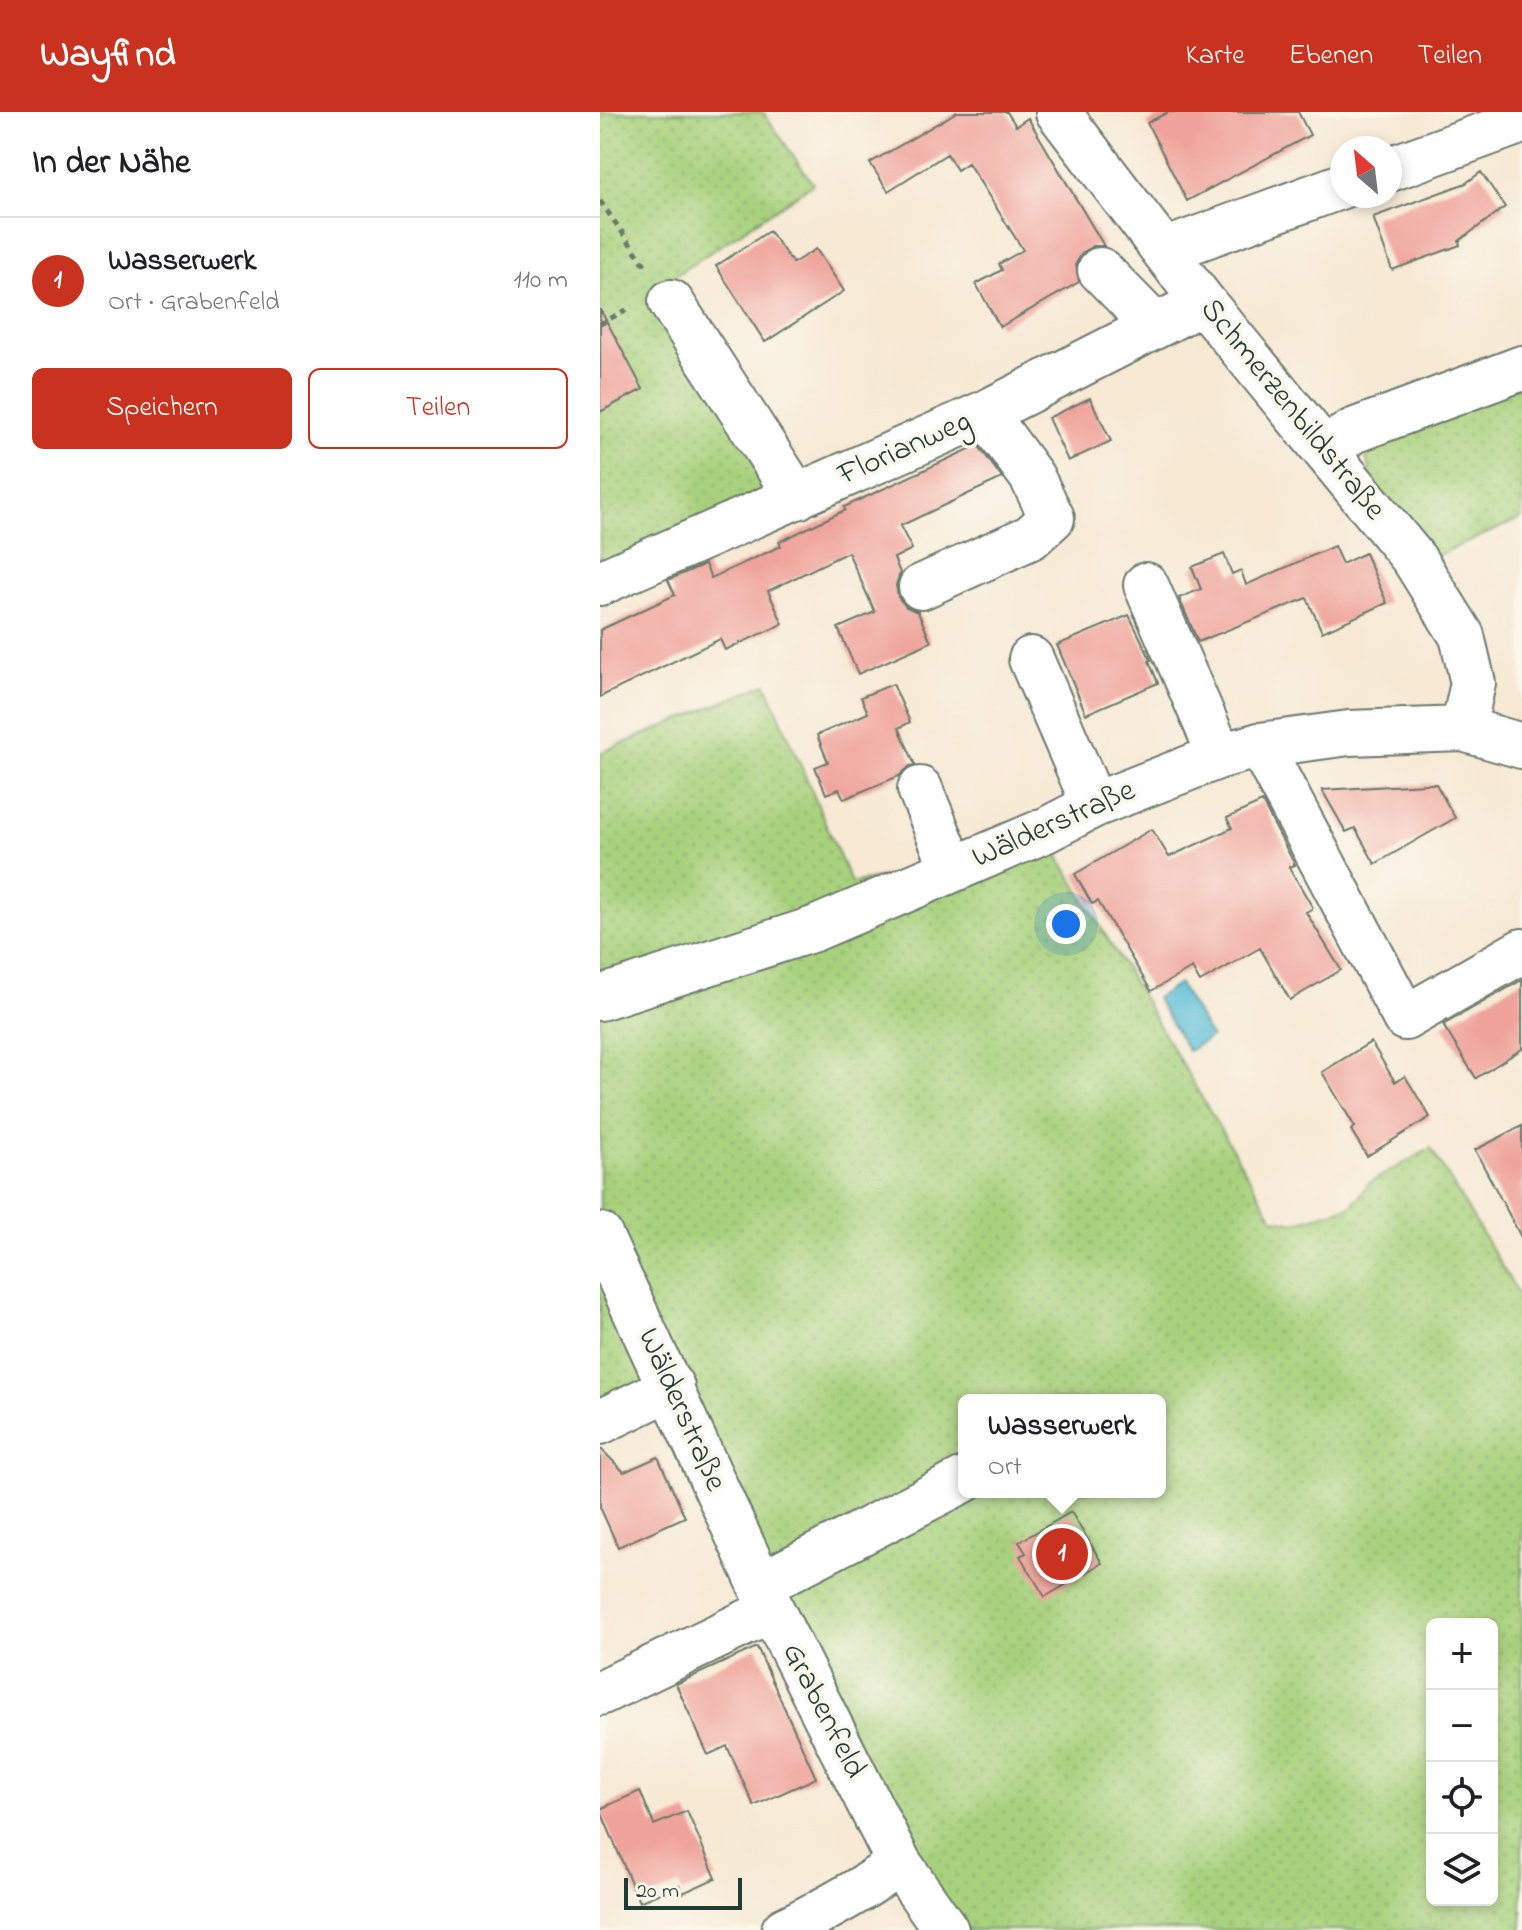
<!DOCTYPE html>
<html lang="de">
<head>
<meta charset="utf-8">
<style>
  :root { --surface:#fff; --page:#f2f2f2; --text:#202124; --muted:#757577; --line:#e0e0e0; --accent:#c8321e }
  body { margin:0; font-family:"Indie Flower",sans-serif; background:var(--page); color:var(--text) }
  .controls { position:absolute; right:24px; bottom:24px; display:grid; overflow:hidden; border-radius:12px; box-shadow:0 4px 12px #0003 }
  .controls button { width:72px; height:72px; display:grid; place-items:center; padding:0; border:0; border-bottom:2px solid var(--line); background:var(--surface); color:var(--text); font:40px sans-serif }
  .compass { position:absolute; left:730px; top:24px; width:72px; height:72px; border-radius:50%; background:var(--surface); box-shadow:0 4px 12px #0003; rotate:332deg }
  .scale { position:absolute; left:24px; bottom:20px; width:118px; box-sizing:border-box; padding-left:8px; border:4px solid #1f3d34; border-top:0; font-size:22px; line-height:28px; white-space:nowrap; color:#1f3d34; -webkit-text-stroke:6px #fbf7ec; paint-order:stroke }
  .you { position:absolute; left:466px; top:812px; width:28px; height:28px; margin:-20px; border:6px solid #fff; border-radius:50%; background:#1a73e8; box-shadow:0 0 0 12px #1a73e833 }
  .badge { display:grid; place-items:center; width:52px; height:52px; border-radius:50%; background:var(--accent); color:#fff; font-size:26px; font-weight:700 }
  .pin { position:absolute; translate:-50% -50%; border:4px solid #fff; box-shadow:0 2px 8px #0006 }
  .popup { position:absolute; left:358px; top:1282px; width:208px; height:104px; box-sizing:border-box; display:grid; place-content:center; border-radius:12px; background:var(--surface); filter:drop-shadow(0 2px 6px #0005); font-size:26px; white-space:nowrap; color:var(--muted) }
  .popup b { font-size:30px; color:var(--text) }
  .popup::after { content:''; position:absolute; left:50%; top:100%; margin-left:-16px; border:16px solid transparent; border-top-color:var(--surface) }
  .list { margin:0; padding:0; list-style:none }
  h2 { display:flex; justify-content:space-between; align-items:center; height:104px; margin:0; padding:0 32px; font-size:34px }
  h2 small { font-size:26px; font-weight:400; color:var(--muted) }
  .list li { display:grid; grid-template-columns:52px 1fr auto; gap:24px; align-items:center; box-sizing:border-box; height:128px; padding:0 32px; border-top:2px solid var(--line) }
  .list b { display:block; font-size:30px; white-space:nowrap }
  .list p { margin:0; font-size:26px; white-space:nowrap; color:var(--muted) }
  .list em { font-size:26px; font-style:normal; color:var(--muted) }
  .actions { display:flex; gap:16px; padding:24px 32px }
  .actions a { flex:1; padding:18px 0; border:2px solid var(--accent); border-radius:12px; text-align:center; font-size:28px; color:var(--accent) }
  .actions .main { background:var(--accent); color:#fff }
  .icon { flex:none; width:44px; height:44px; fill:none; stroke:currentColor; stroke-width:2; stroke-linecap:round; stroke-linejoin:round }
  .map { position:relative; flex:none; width:922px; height:1818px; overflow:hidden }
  header { display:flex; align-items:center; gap:48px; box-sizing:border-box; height:112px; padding:0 40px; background:var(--accent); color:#fff }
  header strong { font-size:38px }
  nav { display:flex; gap:44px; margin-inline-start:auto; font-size:28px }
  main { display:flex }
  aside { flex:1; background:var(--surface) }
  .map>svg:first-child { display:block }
  .grass { fill:url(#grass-dots); stroke:#648758; stroke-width:2; fill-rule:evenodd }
  .water { fill:#57bbd6; stroke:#3b7c85; stroke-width:2 }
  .building { fill:#efa39a }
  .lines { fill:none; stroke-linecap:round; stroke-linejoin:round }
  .minor-casing { stroke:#6b796c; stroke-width:48 }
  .major-casing { stroke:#6b796c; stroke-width:48 }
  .path { stroke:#6b796c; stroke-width:5; stroke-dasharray:6 6; stroke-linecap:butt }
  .minor { stroke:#fff; stroke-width:44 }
  .major { stroke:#fff; stroke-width:44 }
  .labels { text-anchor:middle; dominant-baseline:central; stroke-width:7; stroke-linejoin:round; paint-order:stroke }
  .street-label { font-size:32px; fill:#1f3d34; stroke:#fbf7ec }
</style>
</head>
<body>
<header>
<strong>Wayfind</strong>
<nav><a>Karte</a><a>Ebenen</a><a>Teilen</a></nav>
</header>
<main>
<aside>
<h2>In der Nähe<small></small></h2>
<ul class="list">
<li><span class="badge">1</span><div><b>Wasserwerk</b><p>Ort · Grabenfeld</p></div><em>110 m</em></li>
</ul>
<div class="actions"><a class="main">Speichern</a><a>Teilen</a></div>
</aside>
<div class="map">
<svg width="922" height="1818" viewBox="0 0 922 1818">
  <defs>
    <pattern id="grass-dots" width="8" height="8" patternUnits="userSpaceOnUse" patternTransform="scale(2)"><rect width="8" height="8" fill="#a8d17d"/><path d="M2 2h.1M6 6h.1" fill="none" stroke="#90b46d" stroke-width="1.8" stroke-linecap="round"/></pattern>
  </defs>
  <rect width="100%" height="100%" fill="#fbf7ec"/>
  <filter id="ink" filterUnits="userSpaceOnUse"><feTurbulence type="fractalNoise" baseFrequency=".0125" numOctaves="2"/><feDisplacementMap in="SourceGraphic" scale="16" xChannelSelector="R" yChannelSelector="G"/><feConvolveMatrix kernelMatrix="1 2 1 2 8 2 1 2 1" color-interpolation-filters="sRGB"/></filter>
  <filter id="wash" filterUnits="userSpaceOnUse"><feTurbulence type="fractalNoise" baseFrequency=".006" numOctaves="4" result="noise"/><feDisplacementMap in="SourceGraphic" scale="32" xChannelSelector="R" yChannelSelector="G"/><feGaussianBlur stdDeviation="1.8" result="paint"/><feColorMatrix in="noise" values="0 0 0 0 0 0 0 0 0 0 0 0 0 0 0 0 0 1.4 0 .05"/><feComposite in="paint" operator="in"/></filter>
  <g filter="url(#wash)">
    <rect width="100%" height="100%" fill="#f7e9d4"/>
    <path class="grass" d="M0,0H163L213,72L52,179L171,354L177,375L0,456Z
      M922,267V406L834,445L770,365L766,343L779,326Z
      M166,572L251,771L454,736L673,1106L694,1111L751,1094L769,1071L831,1036L922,1188V1818H352L77,1271L0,1305V641ZM364,1288H560V1380H364ZM832,1512H892V1788H832Z"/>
    <path class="water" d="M579,872L611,925L588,939L556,886Z"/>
    <g id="blocks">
      <path class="building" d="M357,0H407L416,14L428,6L504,134H493L482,141L476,152L479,170L400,215L376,172L402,158L399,152L423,138L368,51L357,58L347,42L288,79L270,51Z
        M568,0H698L710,23L587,89L547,11Z
        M881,60L905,95L859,129L860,133L792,158L773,105L866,71Z
        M169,119L193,151L216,137L244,179L165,230L116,154Z
        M0,197L43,277L0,300Z
        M490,286L511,329L468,349L448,306Z
        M378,333L402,366L300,414L312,437L294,446L300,461L296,473L298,485L306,495L318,500L331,530L258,562L238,516L275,500L248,440L168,479L183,512L125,538L120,527L0,585V518L75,483L68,468L105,452L111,466L181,434L179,430L245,398L244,395Z
        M734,434L742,452L765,441L787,491L722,520L707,486L598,530L579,486L601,477L592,455L624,442L632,462L641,458L646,473Z
        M529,503L551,548L549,549L558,571L486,602L457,533Z
        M293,572L310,610L299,616L315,653L310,654L299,664L244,687L239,677L226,682L215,655L228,650L217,623L268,601L261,585Z
        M827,672H836L855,706L775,752L755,716L746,720L722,678Z
        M662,690L695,753L689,755L713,796L706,800L741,858L690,888L660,836L600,870L592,856L551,879L498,789L492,792L475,762L552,717L569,745L632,716L627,706Z
        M922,868V937L876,966L843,913Z
        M771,930L795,970L805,964L830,1005L767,1044L751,1018L755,1015L722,960Z
        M922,1014V1127L875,1038Z
        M0,1336L24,1360L58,1345L85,1405L18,1435L0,1395Z
        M471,1400L502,1451L445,1485L420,1444L426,1441L419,1430Z
        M157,1535L216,1666L154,1694L127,1634L108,1643L76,1572Z
        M40,1679L54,1713L87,1699L116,1766L83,1781L79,1773L39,1790L0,1697Z"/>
    </g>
  </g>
  <g filter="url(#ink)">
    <use href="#blocks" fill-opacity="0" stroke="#6b796c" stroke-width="2"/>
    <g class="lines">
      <defs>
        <path id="minor" d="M458,0L603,190L814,447L862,524L873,571L863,617
          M790,57L922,9
          M564,139L742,74
          M500,158L555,214
          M71,190L197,385
          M725,337L753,319L922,256
          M0,471L385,301L603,190
          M546,473L620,644
          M321,475L431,425L452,406L432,365L385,301
          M431,547L494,693
          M660,633L805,906L922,839
          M320,677L353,757
          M0,1123L172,1498L299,1751L346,1818
          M0,1310L72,1275
          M160,1473L364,1368
          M0,1581L172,1498
          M184,1818C224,1799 263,1778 299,1751"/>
        <path id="major" d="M0,886L214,817L446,718L494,693L620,644L660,633L749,621L863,617L922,634"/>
      </defs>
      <use href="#minor" class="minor-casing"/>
      <use href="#major" class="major-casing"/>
      <path class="path" d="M0,89L48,157
        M0,212L32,195"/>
      <use href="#minor" class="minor"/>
      <use href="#major" class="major"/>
    </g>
  </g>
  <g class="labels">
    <g class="street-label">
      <text transform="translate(692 298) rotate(51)">Schmerzenbildstraße</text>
      <text transform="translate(305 337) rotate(-24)">Florianweg</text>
      <text transform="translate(454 713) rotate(-24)">Wälderstraße</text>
      <text transform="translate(81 1298) rotate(66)">Wälderstraße</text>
      <text transform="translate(223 1599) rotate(63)">Grabenfeld</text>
    </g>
  </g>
</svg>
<div class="controls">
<button>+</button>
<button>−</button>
<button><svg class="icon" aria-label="locate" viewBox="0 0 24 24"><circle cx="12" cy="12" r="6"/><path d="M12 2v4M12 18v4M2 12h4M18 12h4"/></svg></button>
<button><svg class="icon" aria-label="layers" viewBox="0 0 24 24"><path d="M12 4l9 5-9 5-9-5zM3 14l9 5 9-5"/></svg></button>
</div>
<svg class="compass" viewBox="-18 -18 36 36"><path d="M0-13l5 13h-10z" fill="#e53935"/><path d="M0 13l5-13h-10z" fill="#757577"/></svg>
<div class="scale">20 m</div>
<div class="you"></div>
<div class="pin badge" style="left:462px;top:1442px">1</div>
<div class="popup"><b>Wasserwerk</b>Ort</div>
</div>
</main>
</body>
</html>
